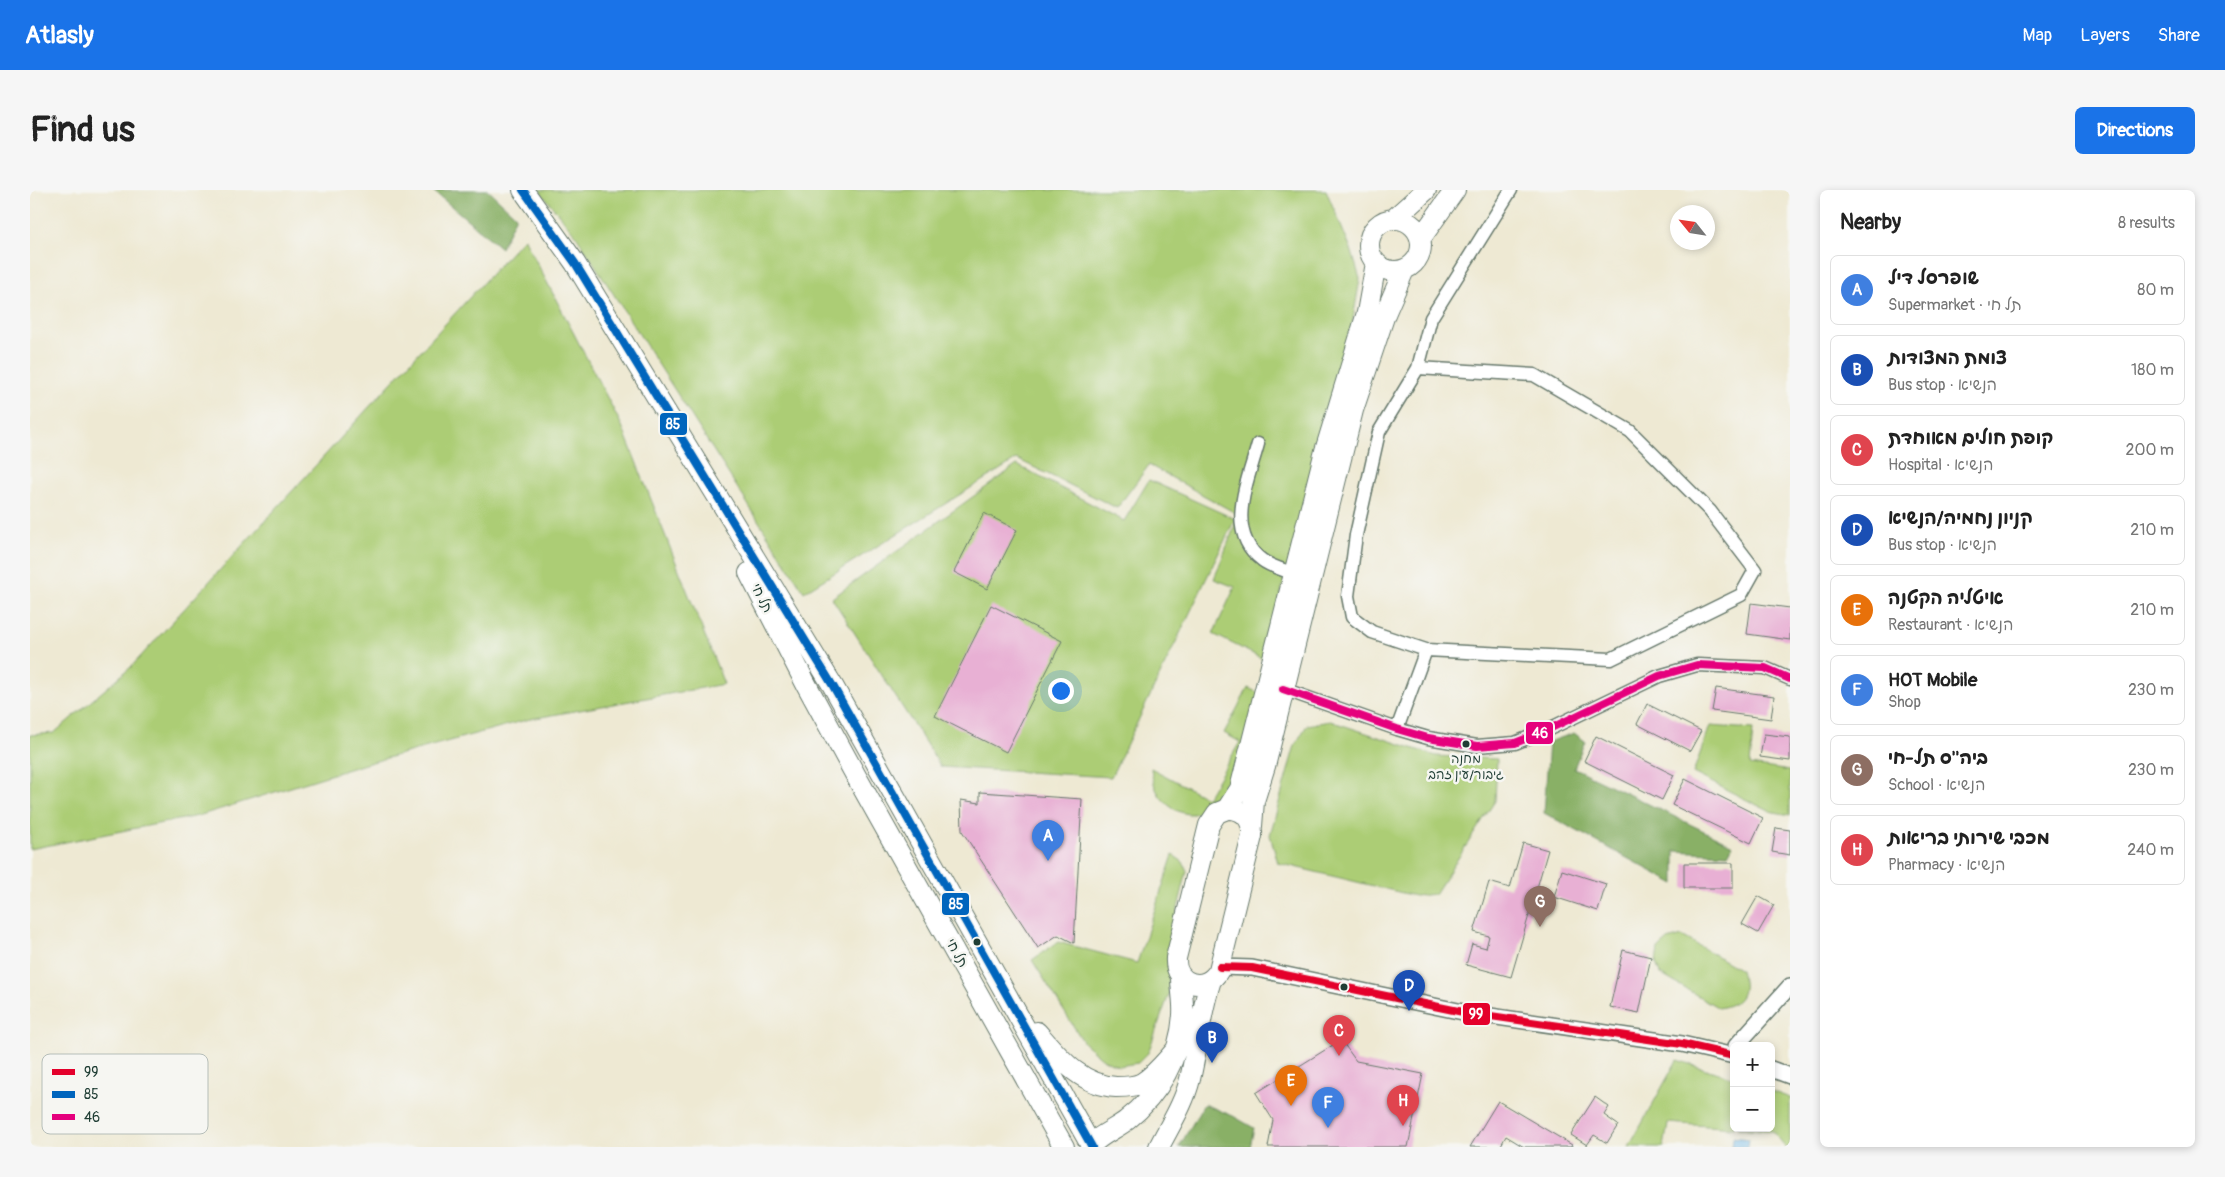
<!DOCTYPE html>
<html lang="en">
<head>
<meta charset="utf-8">
<style>
  :root { --surface:#fff; --page:#f6f6f6; --text:#222; --muted:#767676; --line:#e0e0e0; --accent:#1a73e8 }
  body { margin:0; font-family:Pangolin,"Playpen Sans Hebrew",sans-serif; background:var(--page); color:var(--text) }
  .controls { position:absolute; right:15px; bottom:15px; display:grid; overflow:hidden; border-radius:8px; box-shadow:0 2px 8px #0003 }
  .controls button { width:45px; height:45px; display:grid; place-items:center; padding:0; border:0; border-bottom:1px solid var(--line); background:var(--surface); color:var(--text); font:25px sans-serif }
  .compass { position:absolute; left:1640px; top:15px; width:45px; height:45px; border-radius:50%; background:var(--surface); box-shadow:0 2px 8px #0003; rotate:300deg }
  .you { position:absolute; left:1030px; top:500px; width:18px; height:18px; margin:-12px; border:4px solid #fff; border-radius:50%; background:#1a73e8; box-shadow:0 0 0 8px #1a73e833 }
  .badge { display:grid; place-items:center; width:32px; height:32px; border-radius:50%; background:var(--accent); color:#fff; font-size:16px; font-weight:700 }
  .pin { position:absolute; translate:-50% -41px; filter:drop-shadow(0 1px 2px #0008) }
  .pin::after { content:''; position:absolute; top:26px; width:18px; height:15px; background:inherit; clip-path:polygon(0 0,100% 0,50% 100%) }
  .list { margin:0; padding:0; list-style:none }
  h2 { display:flex; justify-content:space-between; align-items:center; height:65px; margin:0; padding:0 20px; font-size:21px }
  h2 small { font-size:16px; font-weight:400; color:var(--muted) }
  .list li { display:grid; grid-template-columns:32px 1fr auto; gap:15px; align-items:center; box-sizing:border-box; height:70px; margin:0 10px 10px; padding:0 10px; border:1px solid var(--line); border-radius:8px }
  .list b { display:block; font-size:19px; white-space:nowrap }
  .list p { margin:0; font-size:16px; white-space:nowrap; color:var(--muted) }
  .list em { font-size:16px; font-style:normal; color:var(--muted) }
  .map { position:relative; flex:none; width:1760px; height:957px; overflow:hidden; border-radius:8px }
  header { display:flex; align-items:center; gap:30px; box-sizing:border-box; height:70px; padding:0 25px; background:var(--accent); color:#fff }
  header strong { font-size:24px }
  nav { display:flex; gap:28px; margin-inline-start:auto; font-size:18px }
  .intro { display:flex; align-items:center; justify-content:space-between; box-sizing:border-box; height:120px; padding:0 30px }
  h1 { margin:0; font-size:35px }
  .button { padding:12px 22px; border-radius:8px; background:var(--accent); color:#fff; font-size:18px; font-weight:700 }
  main { display:flex; gap:30px; padding:0 30px }
  aside { flex:1; background:var(--surface); border-radius:8px; box-shadow:0 2px 8px #0003 }
  .map>svg:first-child { display:block }
  .green { fill:#accd75; stroke:#668554 }
  .forest { fill:#89b066; stroke:#54764d }
  .water { fill:#6fb8e7; stroke:#477a8e }
  .building { fill:#e8b0d4 }
  .lines { fill:none; stroke-linecap:round; stroke-linejoin:round }
  .minor-casing { stroke:#67796c; stroke-width:15 }
  .tertiary-casing { stroke:#67796c; stroke-width:18 }
  .trunk-casing { stroke:#67796c; stroke-width:22 }
  .minor { stroke:#fff; stroke-width:12 }
  .tertiary { stroke:#fff; stroke-width:15 }
  .trunk { stroke:#fff; stroke-width:20 }
  .bus-1-casing { stroke:#f6f6f2; stroke-width:11 }
  .bus-2-casing { stroke:#f6f6f2; stroke-width:11 }
  .bus-3-casing { stroke:#f6f6f2; stroke-width:11 }
  .bus-1 { stroke:#e4002b; stroke-width:8 }
  .bus-2 { stroke:#0065bd; stroke-width:8 }
  .bus-3 { stroke:#e5007d; stroke-width:8 }
  .bus-dot { fill:#1f3d34; stroke:#f6f6f2; stroke-width:2 }
  .labels { text-anchor:middle; dominant-baseline:central; stroke-width:5; stroke-linejoin:round; paint-order:stroke }
  .bus-label { font-size:13px; fill:#1f3d34; stroke:#f6f6f2 }
  .street-label { font-size:14px; fill:#1f3d34; stroke:#f6f6f2 }
  .key { fill:#f6f6f2; stroke:#b6beb9; stroke-width:1 }
  .key-label { font-size:14px; fill:#1f3d34 }
  .line-badge { stroke:#f6f6f2; stroke-width:2 }
  .badge-label { font-size:14px; text-anchor:middle; font-weight:bold; fill:#fff }
</style>
</head>
<body>
<header>
<strong>Atlasly</strong>
<nav><a>Map</a><a>Layers</a><a>Share</a></nav>
</header>
<div class="intro"><h1>Find us</h1><a class="button">Directions</a></div>
<main>
<div class="map">
<svg width="1760" height="957" viewBox="0 0 1760 957">
  <rect width="100%" height="100%" fill="#f6f6f2"/>
  <filter id="ink" filterUnits="userSpaceOnUse"><feTurbulence type="fractalNoise" baseFrequency=".02" numOctaves="2"/><feDisplacementMap in="SourceGraphic" scale="10" xChannelSelector="R" yChannelSelector="G"/><feConvolveMatrix kernelMatrix="1 2 1 2 8 2 1 2 1" color-interpolation-filters="sRGB"/></filter>
  <filter id="wash" filterUnits="userSpaceOnUse"><feTurbulence type="fractalNoise" baseFrequency=".0096" numOctaves="4" result="noise"/><feDisplacementMap in="SourceGraphic" scale="20" xChannelSelector="R" yChannelSelector="G"/><feGaussianBlur stdDeviation="1.12" result="paint"/><feColorMatrix in="noise" values="0 0 0 0 0 0 0 0 0 0 0 0 0 0 0 0 0 1.4 0 .05"/><feComposite in="paint" operator="in"/></filter>
  <g filter="url(#wash)">
    <rect width="100%" height="100%" fill="#eee9d3"/>
    <path class="green" d="M509,0H1296L1322,62L1330,89L1319,152L1233,469L1183,444L1205,397L1184,389L1209,325L1119,275L1087,318L987,269L774,402L547,47Z
      M494,48L592,236L694,494L500,529L335,574L168,626L0,659V545L24,543L101,477Z
      M987,275L1094,331L1119,290L1205,329L1081,587L911,577L802,408Z
      M1218,498L1231,504C1220,537 1196,649 1144,619C1128,609 1123,596 1121,578L1177,608L1210,552L1194,543Z
      M1300,531L1406,566L1467,569L1465,611L1405,704L1385,706L1248,673L1240,645L1265,555L1277,535Z
      M1680,536L1723,539L1720,575L1760,581V625L1739,621L1663,583Z
      M1143,665L1153,672L1157,681L1138,759L1139,804L1118,863L1108,873L1089,876L1073,869L1054,853L1002,770L1028,752L1107,773Z
      M1652,746L1711,780C1717,803 1712,814 1689,818L1630,784L1626,773L1628,759L1638,750Z
      M1647,870L1704,888V938L1638,933L1634,957H1599Z
      M1741,901L1760,908V957H1756L1742,941L1707,938H1741Z"/>
    <path class="forest" d="M402,0H458L486,26L471,58Z
      M1544,543L1555,551L1544,578L1703,655L1698,664L1645,661V694L1514,623L1519,552Z
      M1174,914L1203,926L1224,938L1220,957H1149Z"/>
    <path class="water" d="M1703,947L1719,949L1718,957H1702Z"/>
    <g id="blocks">
      <path class="building" d="M954,323L987,340L957,399L924,382Z
        M1721,413L1760,418V450L1717,444Z
        M961,415L1032,451L976,562L905,526Z
        M1686,498L1744,506L1741,529L1682,521Z
        M1617,514L1671,541L1660,561L1607,534Z
        M1734,544L1760,547V571L1730,567Z
        M1566,546L1644,585L1632,610L1554,571Z
        M1655,589L1733,628L1721,653L1642,615Z
        M950,602L1052,609L1044,753L1028,745L1008,758L932,641L931,610L950,613Z
        M1746,638L1760,640V665L1742,662Z
        M1493,653L1518,660L1481,787L1436,775L1442,754L1456,758L1459,746L1444,742L1459,692L1480,698Z
        M1654,673H1703V698H1654Z
        M1532,680L1576,694L1568,721L1524,707Z
        M1728,706L1744,715L1728,743L1712,734Z
        M1593,760L1621,767L1609,823L1580,817Z
        M1311,850L1326,871L1393,884L1378,957H1238L1243,930L1226,903Z
        M1565,907L1579,917L1574,925L1588,935L1577,953L1564,945L1557,955L1541,945Z
        M1468,911L1542,955L1541,957H1494L1476,946L1470,957H1440Z"/>
    </g>
  </g>
  <g filter="url(#ink)">
    <use href="#blocks" fill-opacity="0" stroke="#67796c" stroke-width="1"/>
    <g class="lines">
      <defs>
        <path id="minor" d="M1388,178L1504,185L1600,241L1680,321L1725,380L1711,405L1581,469L1396,460L1342,442L1322,427L1318,406L1326,345L1349,242L1388,178L1401,128L1481,0
          M1228,254C1218,291 1194,342 1232,370C1241,377 1254,380 1265,384
          M1253,499L1367,539L1398,548L1447,556L1485,553L1515,541L1629,486L1667,475L1735,478L1760,489
          M1367,539L1396,460"/>
        <path id="tertiary" d="M1190,777L1222,778L1433,822L1652,854L1704,866
          M1706,856L1760,796
          M1741,879L1760,886"/>
        <path id="trunk" d="M493,0L545,73L803,496L1062,957
          M1365,28L1396,0
          M1339 55a26 26 0 1 1 52 0a26 26 0 1 1-52 0Z
          M1391,48L1425,0
          M719,383L776,494L826,586L1034,957
          M1197,619L1210,599L1295,261L1337,123L1346,73
          M1197,619C1214,618 1223,630 1222,646L1189,780C1176,804 1144,795 1146,768L1179,635L1187,623Z
          M1222,636L1224,611L1235,576L1323,220L1355,124L1374,80
          M1007,842C1029,867 1050,895 1086,897C1094,897 1105,897 1112,893C1125,885 1135,872 1145,861
          M1060,957C1067,946 1086,939 1097,930C1129,905 1150,867 1153,825C1154,813 1151,800 1151,787
          M1129,957C1140,935 1154,914 1160,889C1168,856 1170,823 1181,790"/>
      </defs>
      <use href="#minor" class="minor-casing"/>
      <use href="#tertiary" class="tertiary-casing"/>
      <use href="#trunk" class="trunk-casing"/>
      <use href="#minor" class="minor"/>
      <use href="#tertiary" class="tertiary"/>
      <use href="#trunk" class="trunk"/>
      <defs>
        <path id="bus-1" d="M1190,777L1222,778L1433,822L1652,854L1704,866"/>
        <path id="bus-2" d="M493,0L545,73L803,496L1062,957"/>
        <path id="bus-3" d="M1253,499L1367,539L1398,548L1447,556L1485,553L1515,541L1629,486L1667,475L1735,478L1760,489"/>
      </defs>
      <use href="#bus-1" class="bus-1-casing"/>
      <use href="#bus-2" class="bus-2-casing"/>
      <use href="#bus-3" class="bus-3-casing"/>
      <use href="#bus-1" class="bus-1"/>
      <use href="#bus-2" class="bus-2"/>
      <use href="#bus-3" class="bus-3"/>
    </g>
  </g>
  <g class="bus-dot">
    <circle cx="1436" cy="554" r="4.5"/>
    <circle cx="947" cy="752" r="4.5"/>
    <circle cx="1314" cy="797" r="4.5"/>
  </g>
  <g class="labels">
    <g class="bus-label">
      <text x="1436" y="569">מחנה<tspan x="1436" dy="16">גיבור/עין זהב</tspan></text>
    </g>
    <g class="street-label">
      <text transform="translate(732 408) rotate(63)">תל חי</text>
      <text transform="translate(927 763) rotate(60)">תל חי</text>
    </g>
  </g>
  <rect x="12" y="864" width="166" height="80" rx="8" class="key"/>
  <rect x="22" y="879" width="23" height="6" fill="#e4002b"/>
  <rect x="22" y="901" width="23" height="7" fill="#0065bd"/>
  <rect x="22" y="924" width="23" height="6" fill="#e5007d"/>
  <g class="key-label">
    <text x="54" y="887">99</text>
    <text x="54" y="909">85</text>
    <text x="54" y="932">46</text>
  </g>
  <g class="line-badge">
    <rect x="629" y="222" width="29" height="24" rx="5" fill="#0065bd"/>
    <rect x="1495" y="531" width="29" height="24" rx="5" fill="#e5007d"/>
    <rect x="911" y="702" width="29" height="24" rx="5" fill="#0065bd"/>
    <rect x="1432" y="812" width="29" height="24" rx="5" fill="#e4002b"/>
  </g>
  <g class="badge-label">
    <text x="643" y="239">85</text>
    <text x="1510" y="548">46</text>
    <text x="926" y="719">85</text>
    <text x="1446" y="829">99</text>
  </g>
</svg>
<div class="controls">
<button>+</button>
<button>−</button>
</div>
<svg class="compass" viewBox="-18 -18 36 36"><path d="M0-13l5 13h-10z" fill="#e53935"/><path d="M0 13l5-13h-10z" fill="#767676"/></svg>
<div class="you"></div>
<div class="pin badge" style="left:1018px;top:671px;background:#3f7fe0">A</div>
<div class="pin badge" style="left:1182px;top:873px;background:#1a4fb4">B</div>
<div class="pin badge" style="left:1309px;top:866px;background:#e0444e">C</div>
<div class="pin badge" style="left:1379px;top:821px;background:#1a4fb4">D</div>
<div class="pin badge" style="left:1261px;top:916px;background:#e8710a">E</div>
<div class="pin badge" style="left:1298px;top:938px;background:#3f7fe0">F</div>
<div class="pin badge" style="left:1510px;top:737px;background:#8d6e63">G</div>
<div class="pin badge" style="left:1373px;top:936px;background:#e0444e">H</div>
</div>
<aside>
<h2>Nearby<small>8 results</small></h2>
<ul class="list">
<li><span class="badge" style="background:#3f7fe0">A</span><div><b>שופרסל דיל</b><p>Supermarket · תל חי</p></div><em>80 m</em></li>
<li><span class="badge" style="background:#1a4fb4">B</span><div><b>צומת המצודות</b><p>Bus stop · הנשיא</p></div><em>180 m</em></li>
<li><span class="badge" style="background:#e0444e">C</span><div><b>קופת חולים מאוחדת</b><p>Hospital · הנשיא</p></div><em>200 m</em></li>
<li><span class="badge" style="background:#1a4fb4">D</span><div><b>קניון נחמיה/הנשיא</b><p>Bus stop · הנשיא</p></div><em>210 m</em></li>
<li><span class="badge" style="background:#e8710a">E</span><div><b>איטליה הקטנה</b><p>Restaurant · הנשיא</p></div><em>210 m</em></li>
<li><span class="badge" style="background:#3f7fe0">F</span><div><b>HOT Mobile</b><p>Shop</p></div><em>230 m</em></li>
<li><span class="badge" style="background:#8d6e63">G</span><div><b>ביה''ס תל-חי</b><p>School · הנשיא</p></div><em>230 m</em></li>
<li><span class="badge" style="background:#e0444e">H</span><div><b>מכבי שירותי בריאות</b><p>Pharmacy · הנשיא</p></div><em>240 m</em></li>
</ul>
</aside>
</main>
</body>
</html>
